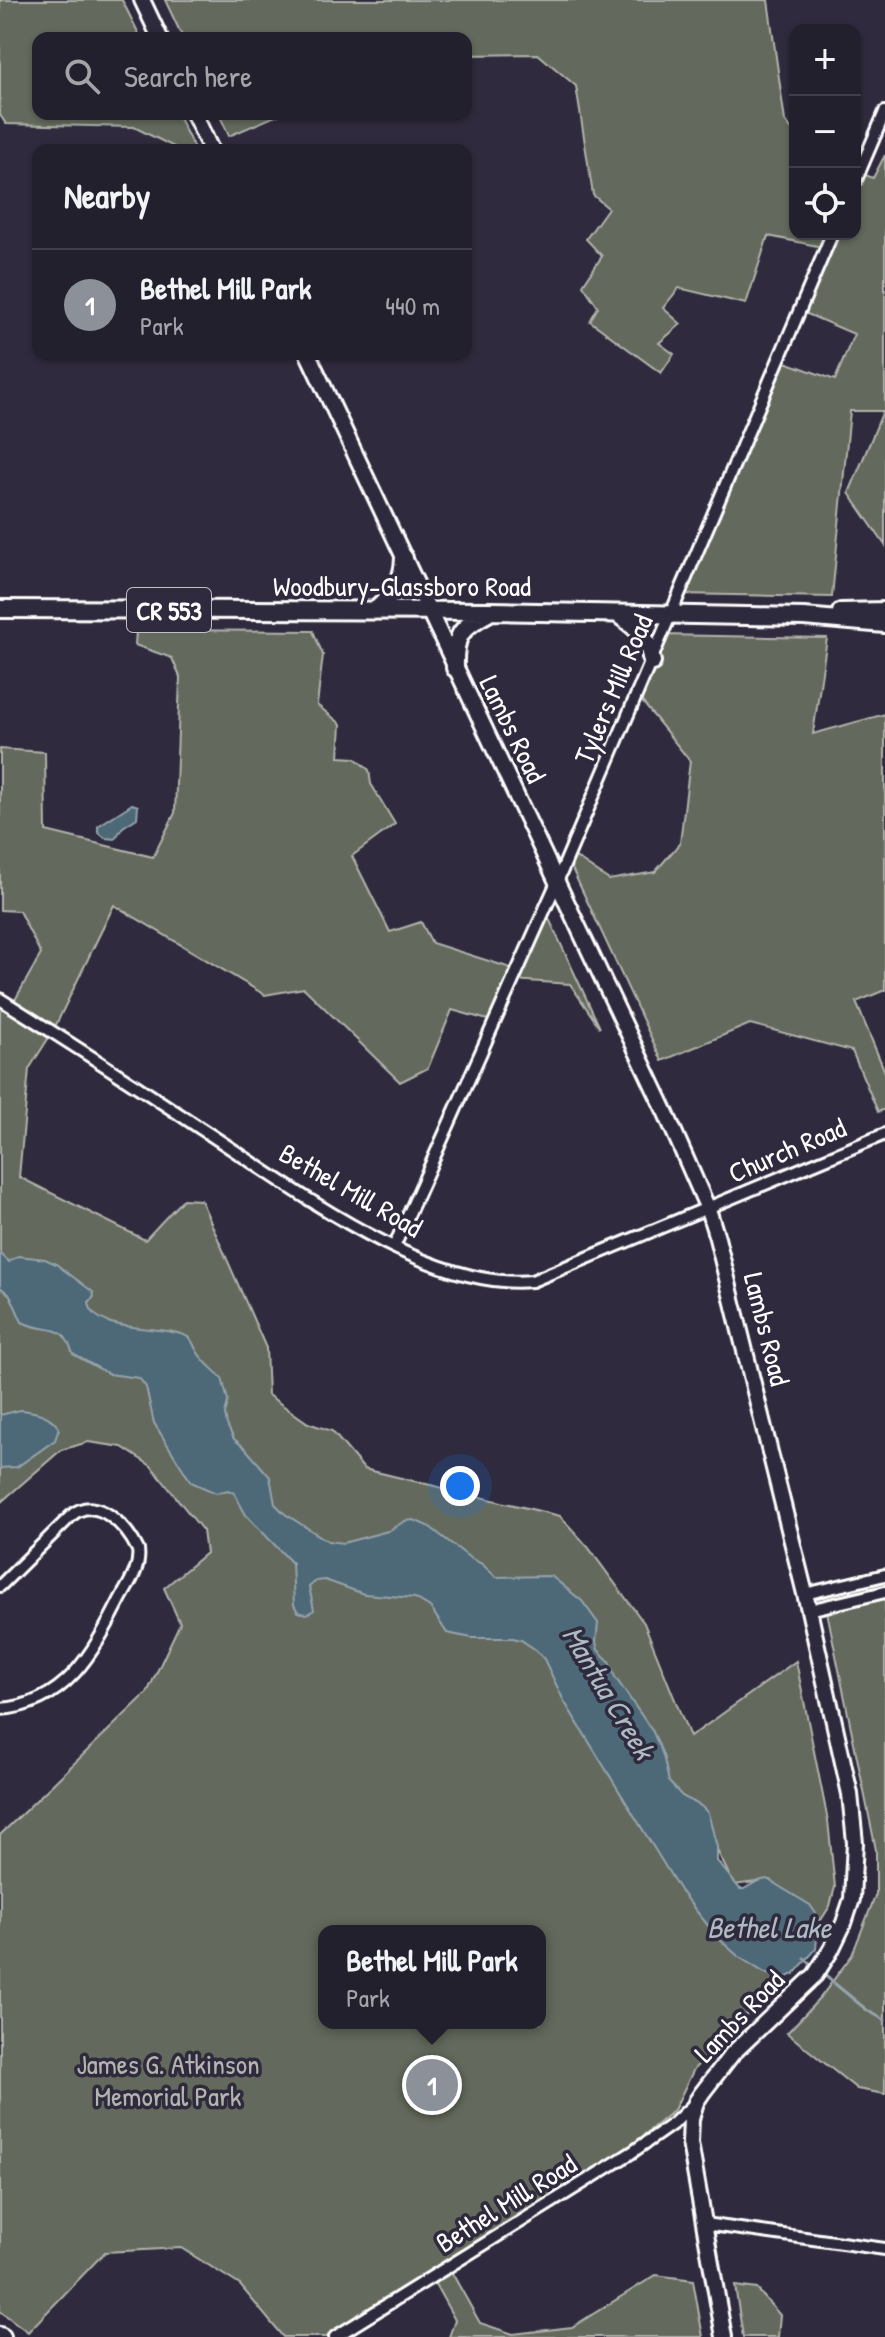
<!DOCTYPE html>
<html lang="en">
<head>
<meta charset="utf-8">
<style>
  :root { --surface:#23202e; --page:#2f2d3a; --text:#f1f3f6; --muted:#a3a3aa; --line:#403e4a; --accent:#8c9099 }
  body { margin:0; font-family:"Patrick Hand",sans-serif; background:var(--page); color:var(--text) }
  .controls { position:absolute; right:24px; top:24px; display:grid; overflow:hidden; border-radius:16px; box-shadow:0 2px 6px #0004 }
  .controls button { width:72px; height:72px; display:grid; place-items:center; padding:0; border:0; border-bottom:2px solid var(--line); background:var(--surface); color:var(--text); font:40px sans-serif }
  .you { position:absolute; left:460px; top:1486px; width:28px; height:28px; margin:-20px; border:6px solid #fff; border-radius:50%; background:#1a73e8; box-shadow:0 0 0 12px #1a73e833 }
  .badge { display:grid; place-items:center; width:52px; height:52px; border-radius:50%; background:var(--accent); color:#fff; font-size:26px; font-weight:700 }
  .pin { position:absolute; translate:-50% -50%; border:4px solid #fff; box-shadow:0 2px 8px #0006 }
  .popup { position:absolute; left:318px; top:1925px; width:228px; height:104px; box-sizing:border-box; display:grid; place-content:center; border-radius:16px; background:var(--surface); filter:drop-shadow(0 2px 6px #0005); font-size:26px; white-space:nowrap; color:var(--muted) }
  .popup b { font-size:30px; color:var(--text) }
  .popup::after { content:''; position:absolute; left:50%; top:100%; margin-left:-16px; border:16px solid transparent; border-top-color:var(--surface) }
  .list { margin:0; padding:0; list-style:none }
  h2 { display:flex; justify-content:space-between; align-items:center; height:104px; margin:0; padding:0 32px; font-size:34px }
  h2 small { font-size:26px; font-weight:400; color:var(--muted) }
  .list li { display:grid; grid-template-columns:52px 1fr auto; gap:24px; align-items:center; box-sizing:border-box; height:112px; padding:0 32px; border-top:2px solid var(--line) }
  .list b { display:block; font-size:30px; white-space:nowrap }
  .list p { margin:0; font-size:26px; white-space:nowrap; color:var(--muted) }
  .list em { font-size:26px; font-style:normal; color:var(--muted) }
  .icon { flex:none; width:44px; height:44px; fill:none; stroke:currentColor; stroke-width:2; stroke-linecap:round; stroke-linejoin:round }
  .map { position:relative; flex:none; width:885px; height:2337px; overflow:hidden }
  .search { position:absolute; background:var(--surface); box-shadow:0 2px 6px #0004; left:32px; top:32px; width:440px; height:88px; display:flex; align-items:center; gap:20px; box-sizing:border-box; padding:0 28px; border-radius:16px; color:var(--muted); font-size:30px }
  .panel { position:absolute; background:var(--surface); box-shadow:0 2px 6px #0004; left:32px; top:144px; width:440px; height:216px; border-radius:16px }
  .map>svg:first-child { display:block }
  .green { fill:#64695b; stroke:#b2b4ad; stroke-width:2; fill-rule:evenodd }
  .water { fill:#4e6777; stroke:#95a4ad; stroke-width:2 }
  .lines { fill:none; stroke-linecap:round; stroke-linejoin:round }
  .stream { stroke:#95a4ad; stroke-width:3 }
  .street-casing { stroke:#fff; stroke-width:16 }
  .secondary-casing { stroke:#fff; stroke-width:20 }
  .primary-casing { stroke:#fff; stroke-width:22 }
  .street { stroke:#2f2a3d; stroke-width:10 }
  .secondary { stroke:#2f2a3d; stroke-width:14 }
  .primary { stroke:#2f2a3d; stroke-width:16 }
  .labels { text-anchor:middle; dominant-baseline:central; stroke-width:7; stroke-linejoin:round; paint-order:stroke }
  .shield { fill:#2f2a3d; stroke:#c1bfc5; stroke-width:2 }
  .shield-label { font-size:26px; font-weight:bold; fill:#fff }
  .street-label { font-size:28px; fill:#fff; stroke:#2f2a3d }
  .park-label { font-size:28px; fill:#b2b4ad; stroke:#2f2a3d }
  .water-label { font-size:30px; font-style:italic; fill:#afbbc2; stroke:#2f2a3d }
</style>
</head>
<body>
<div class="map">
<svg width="885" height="2337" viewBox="0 0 885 2337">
  <rect width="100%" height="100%" fill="#2f2a3d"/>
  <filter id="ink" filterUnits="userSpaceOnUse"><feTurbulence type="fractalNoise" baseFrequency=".0125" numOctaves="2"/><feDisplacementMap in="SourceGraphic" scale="16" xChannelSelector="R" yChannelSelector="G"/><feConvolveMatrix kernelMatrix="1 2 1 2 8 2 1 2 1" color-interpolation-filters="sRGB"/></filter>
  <g filter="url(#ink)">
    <path class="green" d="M0,0H122L141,38H38V114H177L195,150H180L134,127L6,124L0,115Z
      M165,0H768L785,121L795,134V234H855V171L873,178L885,155V545L849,493L883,411H850L832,597L679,594L780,360L835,380L854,334L800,311L827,248L768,236L746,304L679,288L663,308L681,324L659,343L674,354L661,373L590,321L598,307L583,285L602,256L586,239L608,208L593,195L576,86L538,54L466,55V38H183Z
      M219,114H280L229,136Z
      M136,630L313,631L323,655L317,705L341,724L339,757L355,758L369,770L371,784L395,824L352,856L390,932L421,922L432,943L517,970L544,908L600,1028L570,984L513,980L495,1022L452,1010L428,1068L400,1082L304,988L265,995L114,905L53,1031L29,1069L19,1177L145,1240L183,1199L201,1200L266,1348L268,1395L308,1423L332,1431L364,1469L560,1516L588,1547L644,1623L690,1737L796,1661L828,1821L835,1887L830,1906L814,1931L770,1880L734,1885L694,1803L681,1892L782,1978L694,2069L674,2110L627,2149L447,2264L480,2323L513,2334L572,2327L656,2275L693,2280L703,2337H449L455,2320L430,2275L335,2337H283L240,2285L181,2248L105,2252L28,2332L0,2311V1835L147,1693L180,1623L164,1588L206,1553L203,1531L151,1466L122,1447L88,1442L61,1450L0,1503V1002L11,1007L41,954L19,911L0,910V749L45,752L46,831L153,857L175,813L180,677L172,658L135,645ZM324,1931H540V2023H324Z
      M661,635L827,638L813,734L885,714V990L856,1002L885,1072V1109L878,1112L852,1051L750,1024L662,1061L566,856L568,852L609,880L655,872L680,843L690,761L636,694Z
      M885,1574V2094L857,2089L787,2033L820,1998L852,1955L876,1894V1850L824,1597Z
      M735,2286L757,2289L780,2315L778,2337H743Z"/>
    <path class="water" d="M132,804L138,806L137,818L123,827L115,839L105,838L98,832V826Z
      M0,1253L9,1262L18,1256L45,1259L56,1264L93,1292L94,1297L89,1302C92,1335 165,1324 186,1336C193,1339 193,1345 197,1351C203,1362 213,1369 222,1378L228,1401L225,1415L227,1425L234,1439L245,1448L270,1477L275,1504L285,1514L328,1541L343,1543L388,1531L405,1521L414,1520L430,1527L470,1558L482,1564L496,1577L551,1576L582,1601L598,1623L596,1642L598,1650L609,1661L615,1677L653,1732L663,1755L669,1782L682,1796L701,1806L708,1813L717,1847V1861L740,1889H744L758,1881L767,1879L810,1905L819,1918L816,1949L794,1974L782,1979L765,1973L739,1957L718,1938L681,1892L564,1701L544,1659L536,1650L521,1640L513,1638H472L447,1633L430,1607L415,1598L364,1594L325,1580L316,1581L309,1587L314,1610L307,1614L298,1612L294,1605L292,1563L246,1515L234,1493L228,1490L216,1493L191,1482L154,1423L146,1387L139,1378L109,1374L73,1354C62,1319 48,1335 22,1322L10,1295L0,1287Z
      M20,1410C35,1411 52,1415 59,1429L55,1440L17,1467L0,1468V1415Z"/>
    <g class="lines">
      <path class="stream" d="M804,1958L812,1965
        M823,1974L868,2011L885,2020"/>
      <defs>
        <path id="street" d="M855,182L885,112
          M0,999C67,1041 134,1084 200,1128C286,1183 427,1292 532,1281L885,1134
          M394,1247L557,882L832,234
          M0,1586L72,1515C97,1494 127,1527 138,1550C141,1569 127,1586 119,1602C93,1653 65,1705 0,1709
          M805,1594L885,1575
          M809,1610L885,1592
          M704,2224L885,2249
          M335,2337L631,2153L674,2123L694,2104"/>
        <path id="secondary" d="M142,0L160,38
          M194,114L211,150
          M308,354L665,1111L708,1209L717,1238L809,1610L850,1794L855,1843L852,1899L844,1923L831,1950L815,1975L732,2054L702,2093L696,2102L691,2119L690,2143L724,2337"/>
        <path id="primary" d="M0,609L492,611L804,617L885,624
          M375,611C393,594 403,584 404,558
          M841,612L885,611
          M619,615C639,629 648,637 652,662
          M455,668C454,636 460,628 488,613
          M0,2336L2,2337"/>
      </defs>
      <use href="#street" class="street-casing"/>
      <use href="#secondary" class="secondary-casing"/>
      <use href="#primary" class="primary-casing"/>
      <use href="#street" class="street"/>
      <use href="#secondary" class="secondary"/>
      <use href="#primary" class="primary"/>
    </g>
  </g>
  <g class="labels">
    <rect class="shield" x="127" y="588" width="84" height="44" rx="6"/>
    <g class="shield-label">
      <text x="169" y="610">CR 553</text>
    </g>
    <g class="street-label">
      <text x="402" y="586">Woodbury-Glassboro Road</text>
      <text transform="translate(613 689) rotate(-67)">Tylers Mill Road</text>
      <text transform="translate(513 729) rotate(64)">Lambs Road</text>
      <text transform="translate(787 1150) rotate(-23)">Church Road</text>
      <text transform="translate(351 1190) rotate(30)">Bethel Mill Road</text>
      <text transform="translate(767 1329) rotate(76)">Lambs Road</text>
      <text transform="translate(739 2016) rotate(-46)">Lambs Road</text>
      <text transform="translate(506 2203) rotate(-32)">Bethel Mill Road</text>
    </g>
    <g class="park-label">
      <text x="168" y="2064">James G. Atkinson<tspan x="168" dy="32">Memorial Park</tspan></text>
    </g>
    <g class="water-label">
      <text transform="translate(609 1692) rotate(59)">Mantua Creek</text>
      <text x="769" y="1927">Bethel Lake</text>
    </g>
  </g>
</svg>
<div class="controls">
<button>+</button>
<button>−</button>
<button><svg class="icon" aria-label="locate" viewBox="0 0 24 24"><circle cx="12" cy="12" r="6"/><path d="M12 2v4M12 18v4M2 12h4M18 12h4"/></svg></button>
</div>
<div class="you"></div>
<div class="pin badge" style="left:432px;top:2085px">1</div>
<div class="popup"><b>Bethel Mill Park</b>Park</div>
<div class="search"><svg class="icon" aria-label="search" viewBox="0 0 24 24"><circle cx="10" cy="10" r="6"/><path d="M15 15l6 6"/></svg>Search here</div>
<section class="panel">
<h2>Nearby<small></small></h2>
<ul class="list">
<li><span class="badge">1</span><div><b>Bethel Mill Park</b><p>Park</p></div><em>440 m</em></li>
</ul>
</section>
</div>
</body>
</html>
